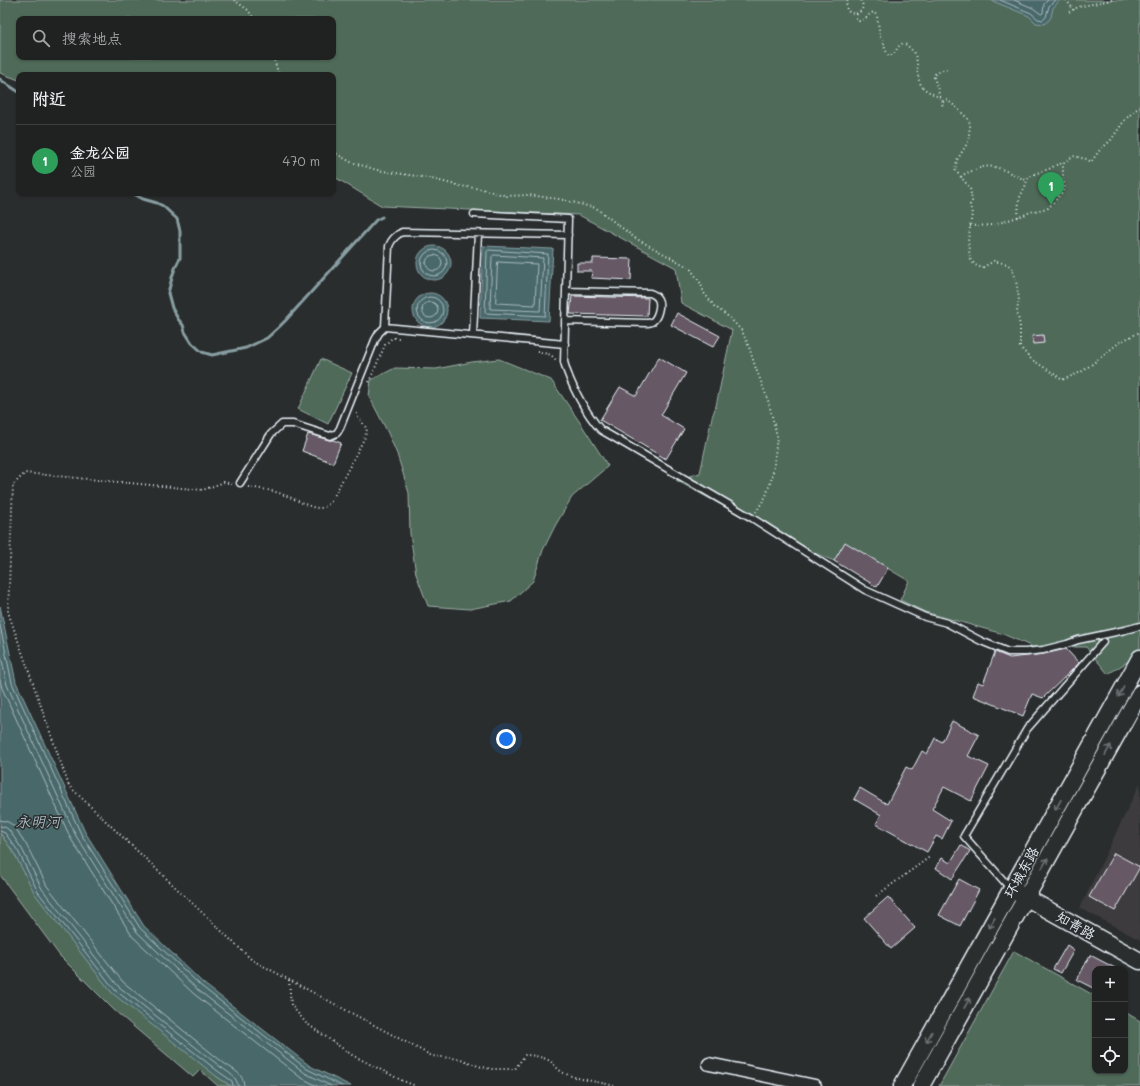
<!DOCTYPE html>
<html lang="zh">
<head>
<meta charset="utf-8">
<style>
  :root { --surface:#202222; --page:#2d2f2f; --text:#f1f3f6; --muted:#a2a4a5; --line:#3d3f40; --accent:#ffd166 }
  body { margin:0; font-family:Mali,"LXGW WenKai TC",sans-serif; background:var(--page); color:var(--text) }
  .controls { position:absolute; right:12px; bottom:12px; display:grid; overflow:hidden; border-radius:8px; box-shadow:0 1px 3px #0004 }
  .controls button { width:36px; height:36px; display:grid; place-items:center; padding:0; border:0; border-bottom:1px solid var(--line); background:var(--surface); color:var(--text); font:20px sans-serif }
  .you { position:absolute; left:506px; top:739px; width:14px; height:14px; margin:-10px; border:3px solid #fff; border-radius:50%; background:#1a73e8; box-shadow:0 0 0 6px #1a73e833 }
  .badge { display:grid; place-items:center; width:26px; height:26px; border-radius:50%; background:var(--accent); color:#fff; font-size:13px; font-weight:700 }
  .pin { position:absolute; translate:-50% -33px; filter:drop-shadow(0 1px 2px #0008) }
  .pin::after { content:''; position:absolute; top:21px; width:14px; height:12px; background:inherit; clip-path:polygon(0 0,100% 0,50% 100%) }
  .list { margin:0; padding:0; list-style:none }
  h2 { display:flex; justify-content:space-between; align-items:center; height:52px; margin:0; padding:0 16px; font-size:17px }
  h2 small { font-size:13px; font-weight:400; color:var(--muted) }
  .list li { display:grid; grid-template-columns:26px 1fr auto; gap:12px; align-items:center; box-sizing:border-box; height:72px; padding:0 16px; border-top:1px solid var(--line) }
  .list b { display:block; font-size:15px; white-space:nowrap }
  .list p { margin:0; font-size:13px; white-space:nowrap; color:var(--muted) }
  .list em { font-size:13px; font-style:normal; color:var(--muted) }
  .icon { flex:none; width:22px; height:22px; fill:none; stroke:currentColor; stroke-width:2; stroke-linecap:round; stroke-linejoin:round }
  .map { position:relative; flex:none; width:1140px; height:1086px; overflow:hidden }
  .search { position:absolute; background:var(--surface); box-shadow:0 1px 3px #0004; left:16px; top:16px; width:320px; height:44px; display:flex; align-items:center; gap:10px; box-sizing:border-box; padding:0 14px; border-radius:8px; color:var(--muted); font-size:15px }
  .panel { position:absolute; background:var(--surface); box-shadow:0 1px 3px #0004; left:16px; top:72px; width:320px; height:124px; border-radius:8px }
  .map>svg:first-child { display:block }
  .built { fill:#3c3a3e }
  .green { fill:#4f6a59; stroke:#9caea8; fill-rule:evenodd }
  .water { fill:#4a686b; stroke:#899fa3 }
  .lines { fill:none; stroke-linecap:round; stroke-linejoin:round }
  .shore { stroke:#a9bac0; stroke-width:1 }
  .stream { stroke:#899fa3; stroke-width:3 }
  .building { fill:#665865; stroke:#e8f1f8 }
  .service-casing { stroke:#e8f1f8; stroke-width:9 }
  .minor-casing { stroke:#e8f1f8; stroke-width:15 }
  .secondary-casing { stroke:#e8f1f8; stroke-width:19 }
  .path { stroke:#e8f1f8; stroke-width:2; stroke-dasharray:1 3; stroke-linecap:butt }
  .service { stroke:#2a2d2e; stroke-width:6 }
  .minor { stroke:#2a2d2e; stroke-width:12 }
  .secondary { stroke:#2a2d2e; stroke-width:16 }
  .oneway { stroke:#6c7275 }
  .labels { text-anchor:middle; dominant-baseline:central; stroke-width:3; stroke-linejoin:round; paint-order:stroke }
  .street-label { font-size:14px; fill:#e8f1f8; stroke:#2a2d2e }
  .water-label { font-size:15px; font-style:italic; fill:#a9bac0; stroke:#2a2d2e }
</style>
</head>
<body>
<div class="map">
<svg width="1140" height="1086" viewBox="0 0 1140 1086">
  <rect width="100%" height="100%" fill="#2a2d2e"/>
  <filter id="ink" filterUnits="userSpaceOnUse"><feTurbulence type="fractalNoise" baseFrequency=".025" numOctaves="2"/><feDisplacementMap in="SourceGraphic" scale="8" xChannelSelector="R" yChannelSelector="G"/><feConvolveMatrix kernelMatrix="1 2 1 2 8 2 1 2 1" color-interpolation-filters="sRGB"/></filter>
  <g filter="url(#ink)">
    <path class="built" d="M1140,783V940L1080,908Z"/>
    <path class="green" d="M0,0H1140V654L1108,674L1086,647H1033L1003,634L925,612L900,600L909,581L845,543L834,561L790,543L676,480L700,473L712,417L716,406L732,330L681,303L676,268L579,215L382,206L333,176V75H19V80L0,73ZM19,19H333V57H19Z
      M321,359L352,373L328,424L298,409Z
      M499,359L551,380L581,424L608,466L572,497L555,526L543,550L533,581L511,601L470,609L428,606L416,574L410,533L409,493L397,454L388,433L369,396L371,380L395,368L436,369L472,362Z
      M0,833L14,853L216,1076L231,1086H218L200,1070L193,1077L114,1010L60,956L0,875Z
      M1014,951L1095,996V1071H1125V1012L1140,1021V1086H939Z"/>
    <path class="water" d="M990,0H1060L1053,8L1051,17L1049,20L1044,24L1036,23L1029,16Z
      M417 263a17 17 0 1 1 34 0a17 17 0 1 1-34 0Z
      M483,246L553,249L549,321L480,318Z
      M413 310a17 17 0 1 1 34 0a17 17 0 1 1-34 0Z
      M0,606L16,682L85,832L144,926L203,983L310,1066L351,1086H231L216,1076L112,993L35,894L14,853L0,833Z"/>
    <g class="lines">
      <path class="shore" d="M1000,0L1031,13L1038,19L1043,20L1046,17L1049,6L1055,0
        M1014,0L1033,8L1041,14L1043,13L1044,4L1048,0
        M421 263a13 13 0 1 1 26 0a13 13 0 1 1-26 0Z
        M489,250L548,254L545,316L485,313L487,252Z
        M426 263a8 8 0 1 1 16 0a8 8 0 1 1-16 0Z
        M494,255L543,258L540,311L490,309L492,257Z
        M498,262L537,264L535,305L496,303Z
        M417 310a13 13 0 1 1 26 0a13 13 0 1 1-26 0Z
        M422 310a8 8 0 1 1 16 0a8 8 0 1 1-16 0Z
        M0,625L12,683L81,834L140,928L201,986L307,1069L342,1086
        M0,650L7,685L76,836L137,932L198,990L305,1073L331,1086
        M0,680L2,688L71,839L132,936L194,994L300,1077L317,1086
        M0,820L8,822L14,826L27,846L47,886L123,982L225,1064C234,1070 244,1074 244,1086
        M0,826L5,827L9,830L22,849L42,889L118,986L222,1068C229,1073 237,1077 238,1086
        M0,831L5,833L18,851L38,892L115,990L219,1072L232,1081L233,1086"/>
      <path class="stream" d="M0,79L2,81L19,92
        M132,193L143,199L157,203L163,206L177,219L180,231V258L176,266L173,274L168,293L172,308L178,319L183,325L185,332L192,343L202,352L212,355L246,348L267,338L279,327L286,320L376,220L382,217"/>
    </g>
    <path class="building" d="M593,258L632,259L631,280L591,278L592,271H577V263H593Z
      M572,296L648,298L647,316L570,314Z
      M677,313L720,336L713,347L671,325Z
      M1043,335L1044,343L1033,344L1032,336Z
      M659,357L686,373L661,415L684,429L666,459L600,420L620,387L636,396Z
      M308,434L329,440H333L341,443L333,463L302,451Z
      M845,542L888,568L877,587L834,561Z
      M1066,649L1079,663L1072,670L1043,698L1032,694L1023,716L973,696L978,682L983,684L995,652L1010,658L1044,654Z
      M952,721L979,735L968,756L989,766L971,801L944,787L932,809L951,821L942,839L936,836L927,852L876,824L881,815L854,799L860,788L887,804L906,767L912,770L922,751L927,754L935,738L942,742Z
      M961,845L970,851L952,879L936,868L942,858L950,863Z
      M1114,853L1140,867L1115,911L1089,897Z
      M959,879L979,890L960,926L939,915Z
      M888,897L915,928L891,949L864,918Z
      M1067,945L1074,950L1061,973L1053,969Z
      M1090,955L1117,969H1095V989L1077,980Z"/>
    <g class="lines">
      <defs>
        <path id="service" d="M474,214L568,219L564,362C570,384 586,414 601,430L752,518L865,590L925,617L947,623L981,641L1008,652H1026L1043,650L1067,644L1078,640L1125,630L1140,626
          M565,321L647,323C649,323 652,322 653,321C658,317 661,304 658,299C656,295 653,294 650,293L566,291
          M473,335L478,234
          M565,344L385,327L389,246C392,239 395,236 402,232L568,235
          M240,483L271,434L282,424H293L330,436L337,433L340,428L375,340L379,333L385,327
          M1010,888L964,836L1027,729L1103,642"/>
        <path id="minor" d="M709,1064L815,1086"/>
        <path id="secondary" d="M1016,892L1140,961
          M902,1086L1140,658
          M921,1086L1140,693"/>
      </defs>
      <use href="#service" class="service-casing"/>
      <use href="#minor" class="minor-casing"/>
      <use href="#secondary" class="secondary-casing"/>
      <path class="path" d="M234,0L248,10L254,19
        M848,0C839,18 870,18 861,0
        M1066,0L1074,10
        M1069,12L1078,7L1112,0
        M857,14L856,18L859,21C867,20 867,14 874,12L877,16L880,36L883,39L885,49L889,56L894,54L898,47L903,43C924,55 913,69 921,85C926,93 938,94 943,102L942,106
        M273,57L279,75
        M940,97L934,77L935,74L943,70L948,69
        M943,102L947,100L956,107L969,120L970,126L968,142L957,160L955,170L970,188L972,201L970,205L972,214L968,241L970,259L975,265L982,268L994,261L1007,264L1012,268L1013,274L1016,281L1019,298L1017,312L1020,326V347L1031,359L1053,373L1062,380L1081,372L1091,365L1120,342L1140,332
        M333,152L351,162L377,170L428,178L460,186L482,189L507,196L528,195L559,199L596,208L635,238L690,268L701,284L704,293L711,302L718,309L729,317L742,331L749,347L755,366L768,400L777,436L773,474L766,496L756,512
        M961,177C965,173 969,172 975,170C994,160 1009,174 1026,180L1034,174L1049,169L1056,165L1063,163L1073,156L1086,159L1091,162L1099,151L1111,140L1124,121L1134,111L1140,107
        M1018,217L1019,199L1025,187L1027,180
        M970,226L993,225L1024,215L1030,212L1048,208L1055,201L1065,189L1063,175V163
        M537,351L551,355L556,360
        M369,382L385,345L392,338H400
        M232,484L224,482L203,490L25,473L13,485L8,612L69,786L252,960L432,1056L461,1059L478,1066L491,1069H515L525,1055C533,1055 543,1057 550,1061C554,1064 557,1069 562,1072C577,1080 597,1081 614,1086
        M248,487C260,489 273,490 284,495C294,498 309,508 319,508C325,508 328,505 332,500L365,437L367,429L358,417L356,411
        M876,896L931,856
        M289,980L291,1005L306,1023L352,1055L403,1081L416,1086"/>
      <use href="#service" class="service"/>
      <use href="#minor" class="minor"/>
      <use href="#secondary" class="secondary"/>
    </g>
    <defs><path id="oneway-shaft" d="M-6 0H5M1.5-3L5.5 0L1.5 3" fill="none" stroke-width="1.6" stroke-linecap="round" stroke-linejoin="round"/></defs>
    <g class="oneway">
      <use href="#oneway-shaft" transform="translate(1121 692) rotate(119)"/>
      <use href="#oneway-shaft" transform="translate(1108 750) rotate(-61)"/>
      <use href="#oneway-shaft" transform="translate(1058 805) rotate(119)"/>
      <use href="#oneway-shaft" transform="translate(1045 863) rotate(-61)"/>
      <use href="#oneway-shaft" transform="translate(992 923) rotate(119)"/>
      <use href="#oneway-shaft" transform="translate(967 1003) rotate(-61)"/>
      <use href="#oneway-shaft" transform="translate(929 1037) rotate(119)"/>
    </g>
  </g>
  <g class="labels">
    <g class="street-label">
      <text transform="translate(1021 872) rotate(-61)">环城东路</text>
      <text transform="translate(1076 925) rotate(29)">知青路</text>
    </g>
    <g class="water-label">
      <text x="38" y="821">永明河</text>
    </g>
  </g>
</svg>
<div class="controls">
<button>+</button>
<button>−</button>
<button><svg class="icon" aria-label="locate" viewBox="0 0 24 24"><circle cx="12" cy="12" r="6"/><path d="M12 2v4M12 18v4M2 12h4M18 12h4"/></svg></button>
</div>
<div class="you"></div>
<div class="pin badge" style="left:1051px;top:205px;background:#2e9e5b">1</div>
<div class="search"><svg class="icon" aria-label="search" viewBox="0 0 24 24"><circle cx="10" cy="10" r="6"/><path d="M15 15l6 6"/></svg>搜索地点</div>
<section class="panel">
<h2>附近<small></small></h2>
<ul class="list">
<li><span class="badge" style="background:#2e9e5b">1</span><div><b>金龙公园</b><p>公园</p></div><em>470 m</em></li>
</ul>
</section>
</div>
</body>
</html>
